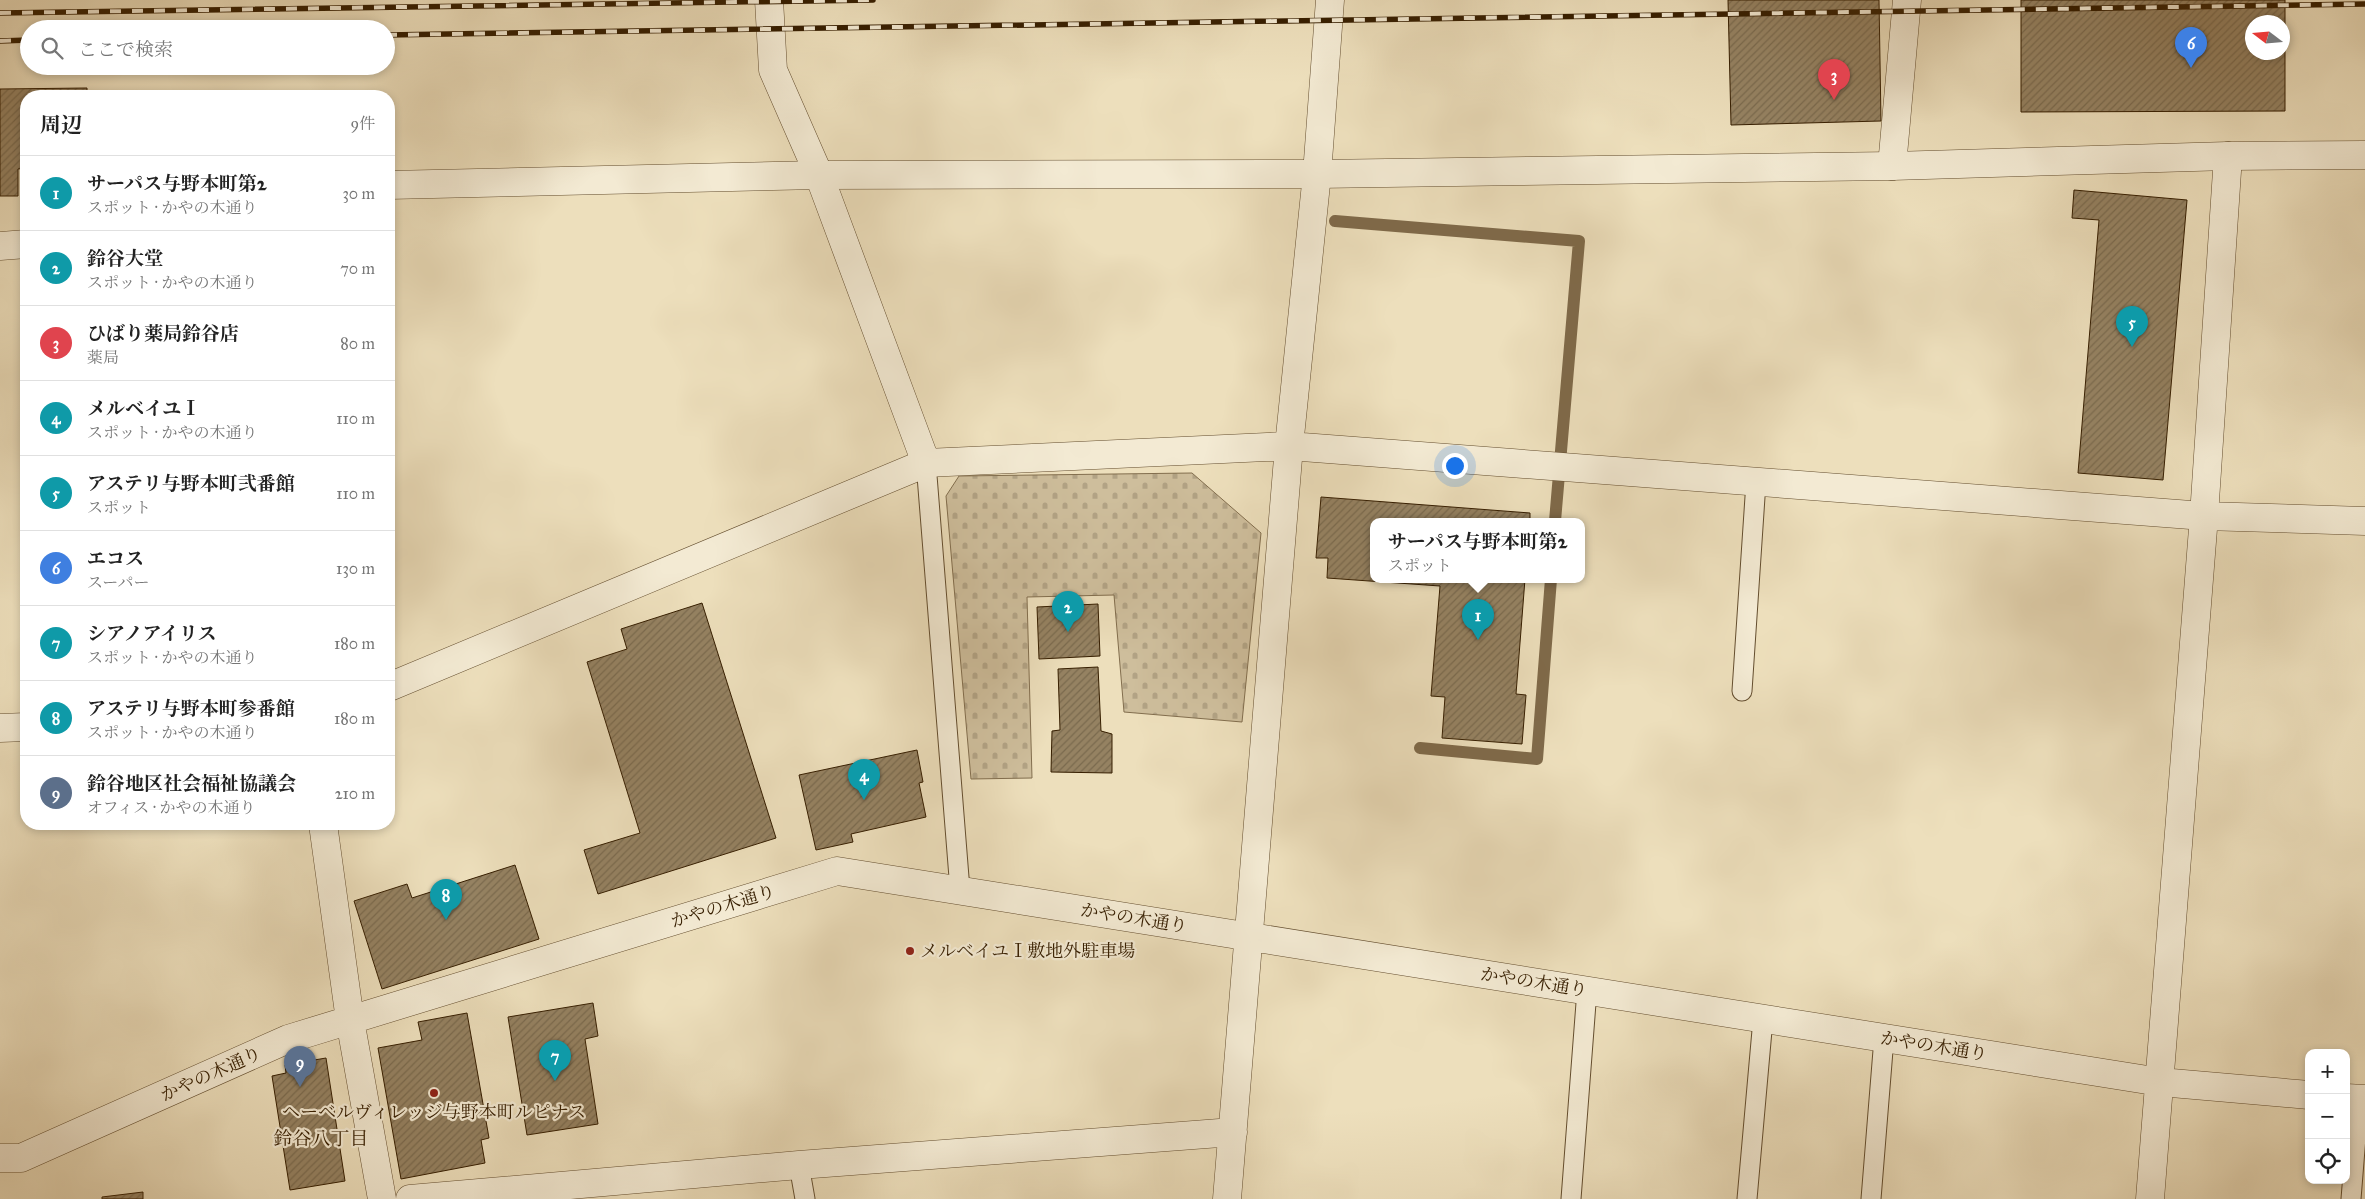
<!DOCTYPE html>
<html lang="ja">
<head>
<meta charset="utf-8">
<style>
  :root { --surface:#fff; --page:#f2f2f2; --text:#222; --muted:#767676; --line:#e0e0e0; --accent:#d93025 }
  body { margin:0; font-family:"IM FELL Great Primer","Noto Serif JP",serif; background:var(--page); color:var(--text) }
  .controls { position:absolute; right:15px; bottom:15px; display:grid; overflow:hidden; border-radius:10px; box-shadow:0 2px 8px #0003 }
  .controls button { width:45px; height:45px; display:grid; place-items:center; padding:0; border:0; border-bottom:1px solid var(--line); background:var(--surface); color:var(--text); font:25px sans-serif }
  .compass { position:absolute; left:2245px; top:15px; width:45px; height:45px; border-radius:50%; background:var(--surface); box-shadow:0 2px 8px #0003; rotate:286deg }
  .you { position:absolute; left:1454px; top:465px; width:18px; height:18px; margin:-12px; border:4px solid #fff; border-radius:50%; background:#1a73e8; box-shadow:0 0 0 8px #1a73e833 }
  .badge { display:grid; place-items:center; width:32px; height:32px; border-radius:50%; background:var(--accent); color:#fff; font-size:16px; font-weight:700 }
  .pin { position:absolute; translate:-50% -41px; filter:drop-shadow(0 1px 2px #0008) }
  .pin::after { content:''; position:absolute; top:26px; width:18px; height:15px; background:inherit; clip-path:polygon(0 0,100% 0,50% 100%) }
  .popup { position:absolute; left:1370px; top:518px; width:215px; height:65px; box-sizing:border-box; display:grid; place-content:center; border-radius:10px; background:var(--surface); filter:drop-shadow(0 1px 4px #0005); font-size:16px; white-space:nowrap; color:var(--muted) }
  .popup b { font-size:19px; color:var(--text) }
  .popup::after { content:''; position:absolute; left:50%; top:100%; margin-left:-10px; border:10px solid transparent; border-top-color:var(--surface) }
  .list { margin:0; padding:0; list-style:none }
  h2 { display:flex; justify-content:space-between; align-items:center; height:65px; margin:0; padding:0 20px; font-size:21px }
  h2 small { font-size:16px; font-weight:400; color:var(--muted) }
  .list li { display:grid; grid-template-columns:32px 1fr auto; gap:15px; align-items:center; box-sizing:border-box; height:75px; padding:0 20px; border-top:1px solid var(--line) }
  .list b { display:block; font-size:19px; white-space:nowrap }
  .list p { margin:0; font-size:16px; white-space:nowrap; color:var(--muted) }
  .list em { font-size:16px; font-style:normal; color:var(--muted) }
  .icon { flex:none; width:28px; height:28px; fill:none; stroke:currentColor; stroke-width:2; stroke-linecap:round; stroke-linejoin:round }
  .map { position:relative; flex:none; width:2365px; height:1199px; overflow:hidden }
  .search { position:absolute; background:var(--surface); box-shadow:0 2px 8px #0003; left:20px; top:20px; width:375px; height:55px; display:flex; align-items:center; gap:12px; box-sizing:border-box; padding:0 18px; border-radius:28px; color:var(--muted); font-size:19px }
  .panel { position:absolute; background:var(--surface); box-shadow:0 2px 8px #0003; left:20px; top:90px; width:375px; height:740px; border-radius:20px }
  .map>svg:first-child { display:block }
  .cemetery { fill:url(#cemetery-stones); stroke:#826e4e }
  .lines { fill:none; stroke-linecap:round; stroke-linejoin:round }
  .stream { stroke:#7f6a4a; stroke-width:12 }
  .building { fill:url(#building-hatch); stroke:#361e00; fill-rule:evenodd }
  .service-casing { stroke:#644e2f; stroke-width:21 }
  .minor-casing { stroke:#644e2f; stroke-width:29 }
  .tertiary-casing { stroke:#644e2f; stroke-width:29 }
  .service { stroke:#f3ead3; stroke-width:19 }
  .minor { stroke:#f3ead3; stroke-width:28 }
  .tertiary { stroke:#f3ead3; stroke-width:28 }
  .rail-casing { stroke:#361e00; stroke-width:5.5 }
  .rail { stroke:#f3ead3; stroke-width:4; stroke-dasharray:11; stroke-linecap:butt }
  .poi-dot { fill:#8f2418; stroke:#f3ead3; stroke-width:2 }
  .labels { text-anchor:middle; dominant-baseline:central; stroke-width:4.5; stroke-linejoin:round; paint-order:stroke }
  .street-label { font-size:18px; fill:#361e00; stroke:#f3ead3 }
  .poi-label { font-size:18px; fill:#361e00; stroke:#f3ead3; text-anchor:start }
  .neighbourhood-label { font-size:19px; fill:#361e00; stroke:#f3ead3 }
</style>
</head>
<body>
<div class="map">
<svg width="2365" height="1199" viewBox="0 0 2365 1199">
  <defs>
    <pattern id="cemetery-stones" width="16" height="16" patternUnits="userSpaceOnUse" patternTransform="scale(1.25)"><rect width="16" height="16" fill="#cebe9c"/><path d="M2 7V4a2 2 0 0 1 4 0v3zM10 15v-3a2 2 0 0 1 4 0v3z" fill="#b2a385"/></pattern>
    <pattern id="building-hatch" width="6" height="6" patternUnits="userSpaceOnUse" patternTransform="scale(1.25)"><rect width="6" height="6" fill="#958262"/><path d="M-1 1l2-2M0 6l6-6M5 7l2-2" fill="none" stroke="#7a6a4e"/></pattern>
  </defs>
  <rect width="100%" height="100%" fill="#eddfbc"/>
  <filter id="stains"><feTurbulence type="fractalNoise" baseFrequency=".004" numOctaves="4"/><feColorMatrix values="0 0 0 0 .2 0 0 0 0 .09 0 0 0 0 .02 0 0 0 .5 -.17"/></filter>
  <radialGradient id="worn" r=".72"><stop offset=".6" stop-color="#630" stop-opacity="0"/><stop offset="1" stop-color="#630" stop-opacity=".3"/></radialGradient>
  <path class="cemetery" d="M1192,473L1261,533L1242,722L1124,712L1114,595L1027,597L1032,778L971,779L946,496L959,476Z"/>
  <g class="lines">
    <path class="stream" d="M1335,221L1579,241L1555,521
      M1420,748L1537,759L1551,579"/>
  </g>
  <path class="building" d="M1728,0H1879L1881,121L1731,125Z
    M2021,0H2285V111L2021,112ZM2252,22H2282V52H2252Z
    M87,88V96H26V168L18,169V196H0V89Z
    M2074,190L2187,200L2163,480L2078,473L2099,220L2072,218Z
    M1321,497L1530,513V521H1374V579H1525L1516,694L1526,695L1522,744L1442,738L1445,697L1431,696L1440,586L1327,578L1328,558H1316Z
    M702,603L776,838L598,894L584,850L640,833L587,662L627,649L621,629Z
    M1098,604L1100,656L1039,659L1037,607Z
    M1098,667L1101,731L1112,734V773L1051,772L1052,731L1060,730L1058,669Z
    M917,750L923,782L919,783L926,817L851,834L853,842L816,850L799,775Z
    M515,865L539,939L382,989L354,901L407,884L412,898Z
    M593,1003L598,1036L585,1039L598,1124L527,1135L508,1017Z
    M467,1013L489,1138L481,1140L485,1163L401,1179L378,1048L422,1040L418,1022Z
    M326,1058L345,1181L290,1190L272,1076L286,1073L285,1065Z
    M143,1192V1199H102V1197Z"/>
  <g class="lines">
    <defs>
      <path id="service" d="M926,463L960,890
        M1742,691L1756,482
        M799,1165L805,1199
        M1571,1199L1587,990
        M1747,1199L1763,1019
        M1871,1199L1884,1038
        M2351,1199L2359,1099"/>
      <path id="minor" d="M769,0L773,70L819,175L926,463
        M1892,166L1907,0
        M389,687L926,463L1289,446L2204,516L2365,521
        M0,728L26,727
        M323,824L350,1020L382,1199
        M2346,1098L2365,1099
        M0,1158H21L288,1039L837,871L2160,1082L2309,1095
        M410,1199L799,1165L1233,1132
        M1227,1199L1289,446L1317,174L1330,0
        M2150,1199L2204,516L2228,156"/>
      <path id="tertiary" d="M389,185L819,175L1317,174L1892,166L2228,156L2365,155
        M0,246L26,244"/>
    </defs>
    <use href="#service" class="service-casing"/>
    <use href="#minor" class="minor-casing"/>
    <use href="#tertiary" class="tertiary-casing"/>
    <use href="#service" class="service"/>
    <use href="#minor" class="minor"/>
    <use href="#tertiary" class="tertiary"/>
    <defs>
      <path id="rail" d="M0,13L873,0
        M386,35L2365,4
        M0,41L29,40"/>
    </defs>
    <use href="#rail" class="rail-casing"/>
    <use href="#rail" class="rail"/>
  </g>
  <g class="poi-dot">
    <circle cx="910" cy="951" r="5"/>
    <circle cx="434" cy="1093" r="5"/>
  </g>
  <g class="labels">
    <g class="street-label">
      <text transform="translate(723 906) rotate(-17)">かやの木通り</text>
      <text transform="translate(1134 918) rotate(9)">かやの木通り</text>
      <text transform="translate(1534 982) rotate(9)">かやの木通り</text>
      <text transform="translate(1934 1046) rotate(9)">かやの木通り</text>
      <text transform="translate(211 1074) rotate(-24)">かやの木通り</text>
    </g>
    <g class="poi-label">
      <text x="920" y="951">メルベイユⅠ敷地外駐車場</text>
      <text x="434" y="1112" text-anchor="middle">ヘーベルヴィレッジ与野本町ルピナス</text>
    </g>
    <g class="neighbourhood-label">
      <text x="321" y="1138">鈴谷八丁目</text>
    </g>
  </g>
  <rect width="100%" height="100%" filter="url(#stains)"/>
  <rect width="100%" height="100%" fill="url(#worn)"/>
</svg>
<div class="controls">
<button>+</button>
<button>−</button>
<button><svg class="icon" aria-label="locate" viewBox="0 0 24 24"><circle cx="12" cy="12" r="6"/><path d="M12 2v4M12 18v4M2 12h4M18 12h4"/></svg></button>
</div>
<svg class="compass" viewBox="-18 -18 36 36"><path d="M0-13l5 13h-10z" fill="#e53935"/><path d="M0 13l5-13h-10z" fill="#767676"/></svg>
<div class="you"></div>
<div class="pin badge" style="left:1478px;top:640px;background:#0f9aa8">1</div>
<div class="popup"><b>サーパス与野本町第2</b>スポット</div>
<div class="pin badge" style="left:1068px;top:632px;background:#0f9aa8">2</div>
<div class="pin badge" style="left:1834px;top:100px;background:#e0444e">3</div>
<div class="pin badge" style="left:864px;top:800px;background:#0f9aa8">4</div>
<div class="pin badge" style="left:2132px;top:347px;background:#0f9aa8">5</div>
<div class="pin badge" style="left:2191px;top:68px;background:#3f7fe0">6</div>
<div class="pin badge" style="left:555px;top:1081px;background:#0f9aa8">7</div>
<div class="pin badge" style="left:446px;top:920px;background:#0f9aa8">8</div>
<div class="pin badge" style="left:300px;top:1087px;background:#5c6f8a">9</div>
<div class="search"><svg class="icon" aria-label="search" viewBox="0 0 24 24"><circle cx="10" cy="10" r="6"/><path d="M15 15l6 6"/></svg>ここで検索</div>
<section class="panel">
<h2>周辺<small>9件</small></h2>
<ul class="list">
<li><span class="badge" style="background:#0f9aa8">1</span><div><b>サーパス与野本町第2</b><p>スポット · かやの木通り</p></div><em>30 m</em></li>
<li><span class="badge" style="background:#0f9aa8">2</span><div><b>鈴谷大堂</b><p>スポット · かやの木通り</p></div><em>70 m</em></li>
<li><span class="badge" style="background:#e0444e">3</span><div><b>ひばり薬局鈴谷店</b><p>薬局</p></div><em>80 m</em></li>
<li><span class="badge" style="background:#0f9aa8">4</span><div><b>メルベイユⅠ</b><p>スポット · かやの木通り</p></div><em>110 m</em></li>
<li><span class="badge" style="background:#0f9aa8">5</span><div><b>アステリ与野本町弐番館</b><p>スポット</p></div><em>110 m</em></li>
<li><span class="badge" style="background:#3f7fe0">6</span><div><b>エコス</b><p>スーパー</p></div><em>130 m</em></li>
<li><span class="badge" style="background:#0f9aa8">7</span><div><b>シアノアイリス</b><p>スポット · かやの木通り</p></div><em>180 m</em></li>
<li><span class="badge" style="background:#0f9aa8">8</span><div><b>アステリ与野本町参番館</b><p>スポット · かやの木通り</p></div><em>180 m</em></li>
<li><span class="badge" style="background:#5c6f8a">9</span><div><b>鈴谷地区社会福祉協議会</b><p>オフィス · かやの木通り</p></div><em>210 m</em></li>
</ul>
</section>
</div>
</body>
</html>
